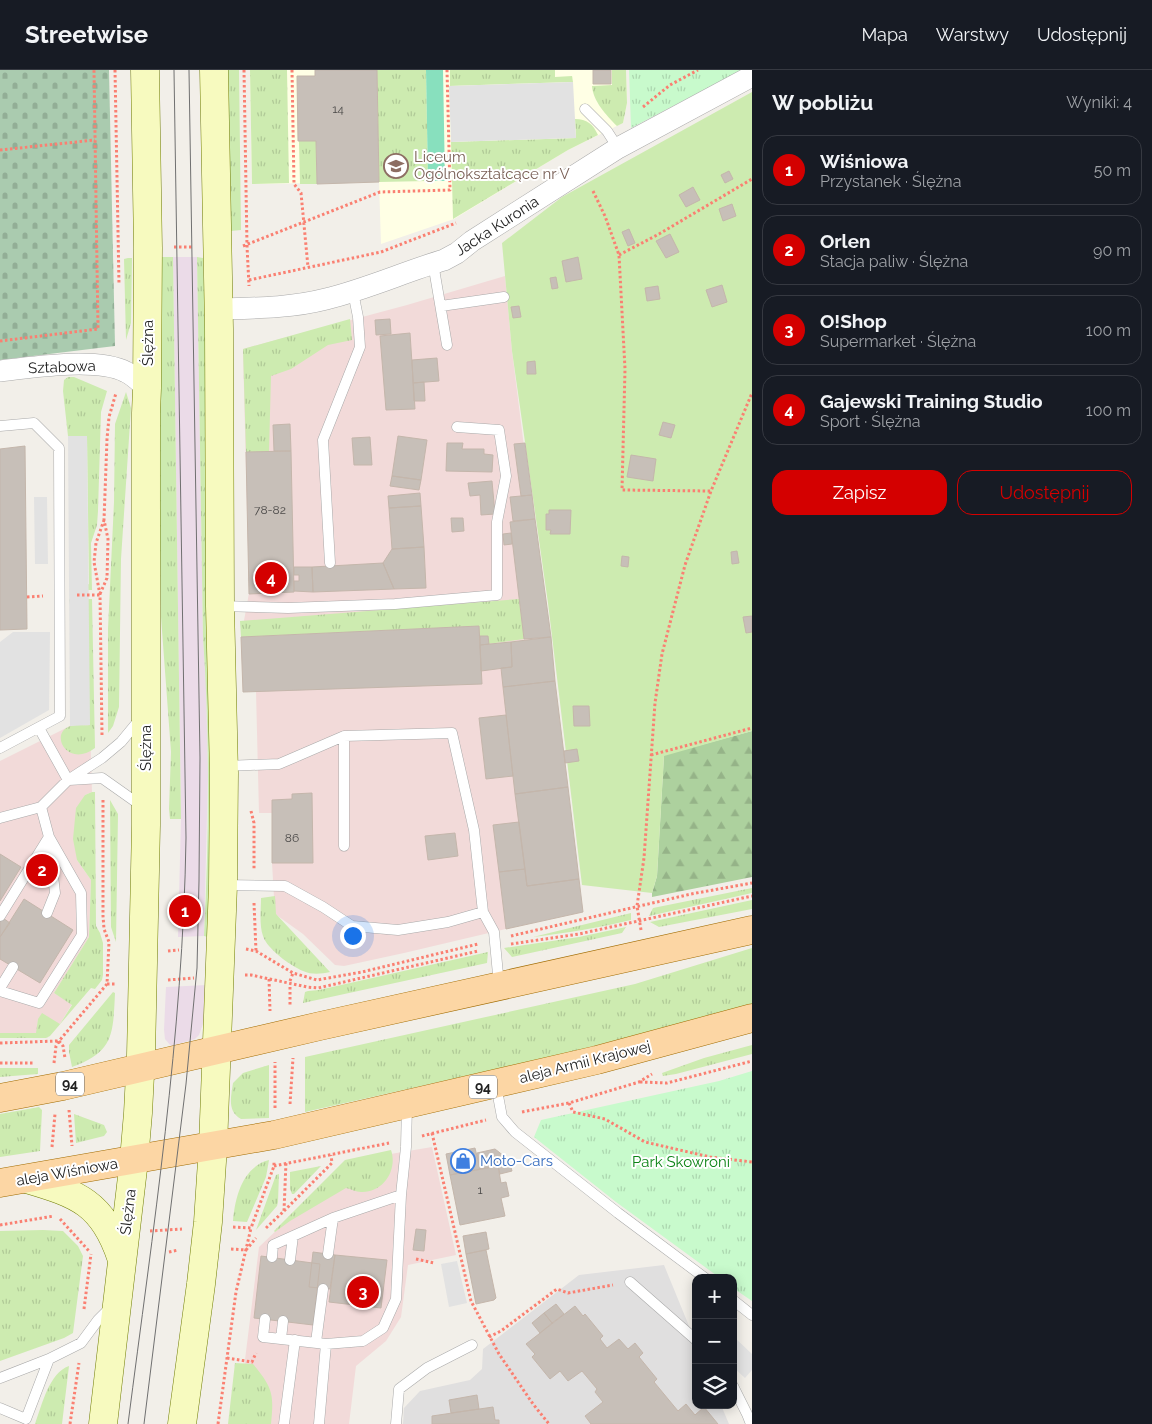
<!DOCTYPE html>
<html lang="pl">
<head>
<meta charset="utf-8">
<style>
  :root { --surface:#171b24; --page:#20242c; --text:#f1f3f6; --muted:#9ea1a6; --line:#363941; --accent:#d40000 }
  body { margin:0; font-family:Raleway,sans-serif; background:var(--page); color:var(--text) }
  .controls { position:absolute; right:15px; bottom:15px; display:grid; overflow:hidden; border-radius:10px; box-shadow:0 2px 12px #0003 }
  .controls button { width:45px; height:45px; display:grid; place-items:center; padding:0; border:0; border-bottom:1px solid var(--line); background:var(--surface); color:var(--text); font:25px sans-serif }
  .you { position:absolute; left:352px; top:865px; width:18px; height:18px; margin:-12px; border:4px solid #fff; border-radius:50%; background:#1a73e8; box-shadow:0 0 0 8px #1a73e833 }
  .badge { display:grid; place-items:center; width:32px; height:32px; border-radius:50%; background:var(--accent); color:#fff; font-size:16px; font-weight:700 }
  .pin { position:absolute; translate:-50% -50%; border:2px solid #fff; box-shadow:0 1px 5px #0006 }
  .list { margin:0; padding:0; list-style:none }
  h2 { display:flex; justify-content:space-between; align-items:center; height:65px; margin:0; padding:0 20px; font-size:21px }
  h2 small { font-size:16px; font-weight:400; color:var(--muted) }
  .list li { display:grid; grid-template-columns:32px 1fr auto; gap:15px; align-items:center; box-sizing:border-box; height:70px; margin:0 10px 10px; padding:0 10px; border:1px solid var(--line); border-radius:15px }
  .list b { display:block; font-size:19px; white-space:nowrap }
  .list p { margin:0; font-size:16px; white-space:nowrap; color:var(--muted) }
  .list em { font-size:16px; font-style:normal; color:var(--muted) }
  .actions { display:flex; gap:10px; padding:15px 20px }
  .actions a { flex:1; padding:11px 0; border:1px solid var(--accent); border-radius:15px; text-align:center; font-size:18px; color:var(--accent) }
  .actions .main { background:var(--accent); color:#fff }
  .icon { flex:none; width:28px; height:28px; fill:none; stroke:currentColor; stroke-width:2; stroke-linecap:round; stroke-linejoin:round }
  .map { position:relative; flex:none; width:752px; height:1354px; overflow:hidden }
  header { display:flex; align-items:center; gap:30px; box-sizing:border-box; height:70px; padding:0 25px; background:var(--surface); border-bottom:1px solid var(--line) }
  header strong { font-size:24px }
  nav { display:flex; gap:28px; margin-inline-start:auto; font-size:18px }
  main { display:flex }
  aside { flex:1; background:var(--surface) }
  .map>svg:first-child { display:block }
  .residential { fill:#e0dfdf }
  .commercial { fill:#f2dad9 }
  .industrial { fill:#ebdbe8 }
  .education { fill:#ffffe5 }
  .grass { fill:url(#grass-tufts) }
  .forest { fill:url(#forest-firs) }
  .cemetery { fill:url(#cemetery-stones) }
  .park { fill:url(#park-tufts) }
  .garden { fill:#cdebb0 }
  .pitch { fill:#88e0be }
  .parking { fill:#e2e2e2 }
  .building { fill:#c7bfb8; stroke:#c4b6ab }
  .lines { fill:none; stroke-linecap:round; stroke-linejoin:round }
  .service-casing { stroke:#a9a9a9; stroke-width:11 }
  .minor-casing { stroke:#a9a9a9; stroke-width:22 }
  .secondary-casing { stroke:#707d05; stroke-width:29 }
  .primary-casing { stroke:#a06b00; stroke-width:29 }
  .path { stroke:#fa8072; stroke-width:3; stroke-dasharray:2.5 2.5; stroke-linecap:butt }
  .service { stroke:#fff; stroke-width:10 }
  .minor { stroke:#fff; stroke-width:21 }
  .secondary { stroke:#f7fabf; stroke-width:28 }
  .primary { stroke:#fcd6a4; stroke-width:28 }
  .tram { stroke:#707070; stroke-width:1 }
  .labels { text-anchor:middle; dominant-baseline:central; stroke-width:4; stroke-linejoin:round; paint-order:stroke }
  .number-label { font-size:12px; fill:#4b4948 }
  .shield { fill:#fff; stroke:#646464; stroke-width:1 }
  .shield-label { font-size:14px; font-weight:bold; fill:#222 }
  .education-label { font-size:15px; fill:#785e54; stroke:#fff; text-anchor:start }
  .street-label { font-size:15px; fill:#222; stroke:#fff }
  .shop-label { font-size:15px; fill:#366cbe; stroke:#fff; text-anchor:start }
  .park-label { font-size:15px; fill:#0c8416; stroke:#fff }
</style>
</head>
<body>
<header>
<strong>Streetwise</strong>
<nav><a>Mapa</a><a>Warstwy</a><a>Udostępnij</a></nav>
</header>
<main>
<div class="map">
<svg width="752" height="1354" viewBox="0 0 752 1354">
  <defs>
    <pattern id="grass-tufts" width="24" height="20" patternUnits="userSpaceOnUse" patternTransform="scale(1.25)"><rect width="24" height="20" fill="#cdebb0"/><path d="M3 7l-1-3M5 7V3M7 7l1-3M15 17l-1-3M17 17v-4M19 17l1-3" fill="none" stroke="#b0c997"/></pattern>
    <pattern id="forest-firs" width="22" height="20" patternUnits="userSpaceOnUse" patternTransform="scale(1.25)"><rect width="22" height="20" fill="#add19e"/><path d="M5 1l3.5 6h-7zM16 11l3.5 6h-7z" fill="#95b388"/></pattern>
    <pattern id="cemetery-stones" width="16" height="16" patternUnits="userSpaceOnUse" patternTransform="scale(1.25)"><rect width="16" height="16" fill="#aacbaf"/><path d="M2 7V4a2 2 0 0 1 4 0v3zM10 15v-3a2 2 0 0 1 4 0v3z" fill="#92ae96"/></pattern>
    <pattern id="park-tufts" width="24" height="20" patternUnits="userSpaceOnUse" patternTransform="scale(1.25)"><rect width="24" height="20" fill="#c8facc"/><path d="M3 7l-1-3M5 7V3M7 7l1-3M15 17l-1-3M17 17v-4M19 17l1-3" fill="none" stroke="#acd6af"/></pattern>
  </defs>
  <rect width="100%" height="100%" fill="#f2efe9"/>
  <path class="residential" d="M664,1195L696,1273V1335H721L729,1354H403L404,1338L420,1321L470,1310L482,1299L483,1279L579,1205Z"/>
  <path class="commercial" d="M505,206L512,281L582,841L404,883L344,896L335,895L303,864L275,844L272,793V743H259L256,621L243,622L241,567L249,523L243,279L407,235Z
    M90,655L92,722L85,725L77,790L91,810L89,867L54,923L72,934L60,954L38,949L37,963H0V691L70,656Z
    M432,1077L456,1185L408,1195L401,1247L386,1271L356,1296L349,1354H237L259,1177L349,1091Z"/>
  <path class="industrial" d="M173,187H197L203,567L206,615L208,704L204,866L178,867L181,749Z
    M207,915L204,951L199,965L195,969L171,976L165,969L164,960L166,917Z"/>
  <path class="education" d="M250,0H626L627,33L623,53L568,80L454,149L381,174L379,112L252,114Z"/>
  <path class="grass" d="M228,0H239L241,160L231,161Z
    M250,0H287L289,113L252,114Z
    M377,0H426L428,111L379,112Z
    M450,0H555V7L572,6L573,12L450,16Z
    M612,0H626L627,33L623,53L617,56C606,45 593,31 592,16L612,15Z
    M575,49C587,49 593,54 598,65L568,80L453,149L451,72L576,68Z
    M299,71H316L317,114H300Z
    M160,187H173L181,749H170L169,739L171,682L161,547L159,391Z
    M197,187L203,188L205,260L210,721L208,867L204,866C209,767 210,667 203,567Z
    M128,188H132L131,253L126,270L124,189Z
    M350,249L352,270L328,275L291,299L271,306L269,382H246L243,279Z
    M68,307H74L107,321L101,342L98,441L97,455L91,473L92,520H69L89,514L87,367L68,366L63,321L64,310Z
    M126,322L131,338L121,489L119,637L113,656L108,663V559L114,432L115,354Z
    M69,529H92L95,678C67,699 48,662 71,656C77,654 84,656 90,655Z
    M519,529L524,569L480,575L479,556L241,567L240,551Z
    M92,722H95L96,856L100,863L103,873V905L102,910L95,919L91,918L50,966L46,968H0V963H36L38,949L42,943L60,954L72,935L54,923L89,867L91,810L77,790L73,769L76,738L85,725Z
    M110,730L118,744L116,872L111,857Z
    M752,818V823L649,846L653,838Z
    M275,826L276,844L330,902C321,904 312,905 303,901C291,896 267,879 263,866C259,855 261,839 261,828Z
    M752,830V839L659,857L650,852Z
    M631,843V850C599,858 566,863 533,867Z
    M626,857L622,863L512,887L504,878L579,867Z
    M752,878V935L555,986L305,1042V987L635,914Z
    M488,882L487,893L303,933L305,922L308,921L319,920Z
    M113,922L115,923C113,964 114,982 72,997L69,982V975Z
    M752,975V984L676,1004L663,1006L662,1003L704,988Z
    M269,995V1048L241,1049C227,1041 231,1027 233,1013L243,1003Z
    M0,998H38V1004L0,1007Z
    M39,1037L42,1040L40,1081L0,1087V1044Z
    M74,1044L104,1055L107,1062L104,1066L76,1073Z
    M391,1080C398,1100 383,1123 361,1122C356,1122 351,1119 346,1118L290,1151L275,1162L274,1161L345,1090Z
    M269,1090L266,1107L247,1152L233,1151C235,1128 242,1097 269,1090Z
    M321,1096L294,1124H292L290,1119V1102Z
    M279,1104L278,1132L277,1136L256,1160L276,1105Z
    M43,1160L63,1161L78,1176L83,1186L73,1263L64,1268L0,1291V1161Z
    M235,1293L253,1294C273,1318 274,1324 271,1354H228Z
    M69,1296L62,1354H35C42,1335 49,1303 69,1296Z"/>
  <path class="forest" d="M752,661V807L652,827V823L657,806L664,685Z"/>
  <path class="cemetery" d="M0,0H109L115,276L0,290Z"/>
  <path class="park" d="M629,0H742L631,58Z
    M752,1001V1231L733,1218V1208H720L616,1132L534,1067L541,1050L719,1011Z"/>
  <path class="garden" d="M752,22V661L664,686L657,806L652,823L582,815L548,533L512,281L502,173L562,127Z"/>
  <path class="pitch" d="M426,0H443L445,111H428Z"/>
  <path class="parking" d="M573,12L576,68L451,72L449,16Z
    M68,366H87L90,655L70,656Z
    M34,427H47L48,494H35Z
    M13,562H50L49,640L0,668V572Z
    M457,1191L467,1233L449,1237L441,1194Z
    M733,1266L752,1284V1300L745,1308L733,1297Z"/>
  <path class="building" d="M315,0H377L379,112L317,114L316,71H298L297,6H315Z
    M593,0H611V14H593Z
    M729,101L733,109L725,113L721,105Z
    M693,117L700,130L686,137L679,125Z
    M732,134L736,146L723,151L719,139Z
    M629,159L635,173L628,176L622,162Z
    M670,164L679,182L666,188L656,171Z
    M578,187L582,209L566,212L562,191Z
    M556,207L558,218L552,219L550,208Z
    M722,215L727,232L712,237L706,220Z
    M658,216L660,229L647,231L645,218Z
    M519,236L521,247L513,248L511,237Z
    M390,249L391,264L376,265L375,250Z
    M410,263L415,339L386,340L380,266Z
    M437,288L439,311L413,313L412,290Z
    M535,291L536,304H527V292Z
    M424,312L425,331H414L413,313Z
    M663,352L675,355L671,368L659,365Z
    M290,354L291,381H274L273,355Z
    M398,366L427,370L421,410L392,406Z
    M370,367L372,395H354L352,368Z
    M447,373H463L462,379H484V384L493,385L492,402L446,401Z
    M525,373L532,425L521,426L514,374Z
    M25,376L27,559L0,560V379Z
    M291,381L294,522L249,524L246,382Z
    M631,385L656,389L653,411L627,407Z
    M392,406L421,410L419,420L390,416Z
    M492,411L495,444L481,445L480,425L470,426L468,413Z
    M420,423L421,436L389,438L388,426Z
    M532,425L535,449L513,451L510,427Z
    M421,436L424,477L392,479L389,438Z
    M549,440H571L570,464H550L551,460H546V444H549Z
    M451,448H463L464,461L452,462Z
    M535,449L551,567L524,569L510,452Z
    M511,463L512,474L504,475L503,464Z
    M424,477L426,518L394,519L383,493L392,479Z
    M737,481L739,493L732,494L731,482Z
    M622,486L629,487L628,497L621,496Z
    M383,493L394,519L313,522L312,497Z
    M294,497H312L313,522L294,521V511H299V505H294Z
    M752,546V562L746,563L743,547Z
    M479,556L482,614L243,622L241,567Z
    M480,566H488L489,574L480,575Z
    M551,567L555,611L503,617L501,598L512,597L511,572Z
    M511,572L512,597L481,601L480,575Z
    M555,611L568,717L515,724L503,617Z
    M573,636H589L590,656H574Z
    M506,645L513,706L486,709L479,648Z
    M577,679L579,691L565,693L564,681Z
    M568,717L579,809L527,816L515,724Z
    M312,723L313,793H272V730L292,729V724Z
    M519,752L525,799L499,802L493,755Z
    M455,763L458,786L428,790L425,766Z
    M0,784L21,797L0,831Z
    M525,799L527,816L579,809L583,842L506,859L499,802Z
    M24,829L73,860L40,913L0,889V867Z
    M0,846L10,853L0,867Z
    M475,1078L480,1099L450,1105L446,1084Z
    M495,1079L509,1090L512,1101L500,1104L498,1096L480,1099L477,1083Z
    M498,1096L501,1113L506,1112L509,1126L501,1128L505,1146L460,1155L450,1105Z
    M416,1159L426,1160L424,1181L413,1180Z
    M486,1162L489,1179L466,1184L463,1166Z
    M486,1180L496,1228L494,1230L476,1234L466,1184Z
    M313,1182L335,1185L330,1219L309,1217Z
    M335,1185L387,1190L381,1238L329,1232Z
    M261,1186L320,1194L313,1255L254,1248Z
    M556,1234L564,1244L552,1253L544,1243Z
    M575,1236L583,1246L585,1244L603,1266L600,1269L607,1278L619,1269L628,1279L635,1273L643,1283L639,1287L657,1309L654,1312L678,1341L686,1334L695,1345L704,1337L718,1354H591L585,1346L603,1332L595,1322L597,1319L582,1301L568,1311L560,1301L550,1309L532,1287L535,1284L526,1274Z
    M544,1243L552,1253L540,1263L532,1253Z
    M477,1325L479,1339L451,1343L449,1330Z
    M493,1337L495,1350H499V1354H432V1346Z"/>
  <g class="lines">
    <defs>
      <path id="service" d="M585,39L607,61L618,78
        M433,193L447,275
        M441,236L504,227
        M0,356L34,353L59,378L60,646L0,678
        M330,493L323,370L360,277L358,247L353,222
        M221,536L288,538L395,534L497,525V452L506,406L499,360L457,357
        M39,658L68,710
        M344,666V776
        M225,696L279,694L344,666L452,663L474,760L483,842L494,862L499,915
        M69,710L102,708L143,737
        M0,748L41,737L68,710L102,688L121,672L140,649
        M224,815L285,816L323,837L352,856L398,860L448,852L483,842
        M47,843L55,823L49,771
        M0,846L49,767
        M0,918L13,897
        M0,921L39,933L82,865L81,823L49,767L41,737
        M496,1015L502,1047L515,1062L618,1143L705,1208
        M328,1184L333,1148
        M272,1187L273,1175L333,1148L401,1125
        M290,1190L293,1166
        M630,1212L696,1270
        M733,1230L752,1245
        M265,1249L263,1267L326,1274L363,1271L383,1258L396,1229L401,1125L406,1077L407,1035
        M281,1269L283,1251
        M316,1272L323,1219
        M49,1289L81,1273L98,1250L110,1238
        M0,1308L49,1289L26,1349L0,1338
        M733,1316L747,1344L751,1354
        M284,1354L295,1270
        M319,1354L326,1274
        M396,1354L399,1319L427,1298L472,1275"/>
      <path id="minor" d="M219,239C255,238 291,238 326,229C367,219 404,202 444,190L457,183L472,171L618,78L752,6
        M0,301C32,297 98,287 126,302C133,305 141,313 147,318"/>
      <path id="secondary" d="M27,1109C78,1124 103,1133 121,1187
        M103,1354L134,1090L138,1043L141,985L146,755V343L147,318L148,178L145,0
        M182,1354L201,1214L208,1152L213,1076L223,815L224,703L220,536L219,258L214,0"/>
      <path id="primary" d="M0,1028L63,1016L320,956L752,860
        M0,1113L274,1065L597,990L752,948"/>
    </defs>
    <use href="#service" class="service-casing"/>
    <use href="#minor" class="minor-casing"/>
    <use href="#secondary" class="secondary-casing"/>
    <use href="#primary" class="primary-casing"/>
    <path class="path" d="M115,0L119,215
      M244,0L247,176L249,216
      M292,0L294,114L301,123L308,197
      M643,37L670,15L698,0
      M0,80L95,70
      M593,121L605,146L619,185L625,299L622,420L711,421
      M243,176L380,122L450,120L447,0
      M174,177H192
      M619,185L659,164L752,109
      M249,210L381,182L456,153
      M0,271L98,259L94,0
      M100,524L107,508L108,469L104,450L107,369L109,347L116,323
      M77,525H100
      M27,527L43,526
      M102,665L100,525L94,492L96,473L104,450
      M651,685L752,658
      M251,741L254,753V799
      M254,833L256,881
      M641,860L637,836L644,788L655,633L662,584L685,495L711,421L752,323
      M511,866L691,824L752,813
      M511,874L579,864L752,826
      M246,879L256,881L293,903L317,910L362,902L478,874
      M168,881L179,880
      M245,905H251L307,917L318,918L478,881
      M269,909L270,941
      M168,910L194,908
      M290,911L293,903
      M107,914H117
      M290,917V936
      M59,971L63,976L65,988
      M0,973L58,971
      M0,993H34
      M54,993L56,976L59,971L107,914L109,872L104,859L103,846V729
      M640,1012L667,1013L752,991
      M569,1033L573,1042L605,1049L645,1072L710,1087L752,1092
      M290,1034L293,988
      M275,1038V992
      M69,1040L72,1076
      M522,1042L569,1033L639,1012L652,1004
      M432,1063L471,1231L499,1284L533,1334L549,1354
      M422,1066L486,1050
      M52,1077L55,1044
      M274,1096L389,1073
      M284,1141L332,1093L331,1085
      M60,1149L89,1181
      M0,1155L54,1146
      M233,1157L251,1158L274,1096V1092
      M266,1158L284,1141L286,1092
      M150,1161L182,1159
      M231,1179L246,1180L256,1168
      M169,1182L178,1180
      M416,1189L434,1193
      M84,1239L91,1184
      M489,1267L501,1261L557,1219L568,1223L613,1215
      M227,1288L252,1292L256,1283
      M70,1354L79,1293
      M218,1354L236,1222L251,1158"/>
    <use href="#service" class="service"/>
    <use href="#minor" class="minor"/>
    <use href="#secondary" class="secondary"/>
    <use href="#primary" class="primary"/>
    <path class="tram" d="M128,1354C153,1159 183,965 186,768L174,0
      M144,1354L186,1014L197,898L199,811L200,688L189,0"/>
  </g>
  <defs>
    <symbol id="school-ring" viewBox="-11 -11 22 22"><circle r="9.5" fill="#fff" stroke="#8d6e63" stroke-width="1.5"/><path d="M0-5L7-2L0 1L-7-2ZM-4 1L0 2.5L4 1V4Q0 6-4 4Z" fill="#8d6e63"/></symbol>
    <symbol id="shop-ring" viewBox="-11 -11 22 22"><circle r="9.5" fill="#fff" stroke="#3f7fe0" stroke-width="1.5"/><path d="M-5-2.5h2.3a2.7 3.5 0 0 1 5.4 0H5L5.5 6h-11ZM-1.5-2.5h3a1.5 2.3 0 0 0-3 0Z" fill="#3f7fe0"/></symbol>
  </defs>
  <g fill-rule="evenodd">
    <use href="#school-ring" x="382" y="82" width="28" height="28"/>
    <use href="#shop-ring" x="449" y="1077" width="28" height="28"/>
  </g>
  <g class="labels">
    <g class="number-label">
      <text x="338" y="39">14</text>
      <text x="270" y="440">78-82</text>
      <text x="292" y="768">86</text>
      <text x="480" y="1120">1</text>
    </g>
    <g class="shield">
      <rect x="56" y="1002.5" width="28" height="23" rx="4"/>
      <rect x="469" y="1005.5" width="28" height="23" rx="4"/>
    </g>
    <g class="shield-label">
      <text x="70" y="1014">94</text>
      <text x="483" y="1017">94</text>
    </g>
    <g class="education-label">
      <text x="414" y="87">Liceum<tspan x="414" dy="17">Ogólnokształcące nr V</tspan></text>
    </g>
    <g class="street-label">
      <text transform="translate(497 156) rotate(-33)">Jacka Kuronia</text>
      <text transform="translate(148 273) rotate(-90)">Ślężna</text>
      <text transform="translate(62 297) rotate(-2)">Sztabowa</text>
      <text transform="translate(146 678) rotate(-90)">Ślężna</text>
      <text transform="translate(585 992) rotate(-14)">aleja Armii Krajowej</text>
      <text transform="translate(67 1102) rotate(-10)">aleja Wiśniowa</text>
      <text transform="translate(128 1142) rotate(-83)">Ślężna</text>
    </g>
    <g class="shop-label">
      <text x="480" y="1091">Moto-Cars</text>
    </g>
    <g class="park-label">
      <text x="681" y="1092">Park Skowroni</text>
    </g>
  </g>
</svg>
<div class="controls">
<button>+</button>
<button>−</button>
<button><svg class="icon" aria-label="layers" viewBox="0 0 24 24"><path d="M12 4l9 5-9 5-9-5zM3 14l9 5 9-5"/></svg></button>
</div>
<div class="you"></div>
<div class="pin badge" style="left:185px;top:841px">1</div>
<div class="pin badge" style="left:42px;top:800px">2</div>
<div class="pin badge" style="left:363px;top:1222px">3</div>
<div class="pin badge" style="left:271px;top:508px">4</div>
</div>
<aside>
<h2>W pobliżu<small>Wyniki: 4</small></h2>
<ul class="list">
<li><span class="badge">1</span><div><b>Wiśniowa</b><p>Przystanek · Ślężna</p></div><em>50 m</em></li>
<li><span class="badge">2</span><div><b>Orlen</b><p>Stacja paliw · Ślężna</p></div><em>90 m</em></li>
<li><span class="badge">3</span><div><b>O!Shop</b><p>Supermarket · Ślężna</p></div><em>100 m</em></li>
<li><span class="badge">4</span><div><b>Gajewski Training Studio</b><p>Sport · Ślężna</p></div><em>100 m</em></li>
</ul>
<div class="actions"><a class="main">Zapisz</a><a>Udostępnij</a></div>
</aside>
</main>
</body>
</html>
